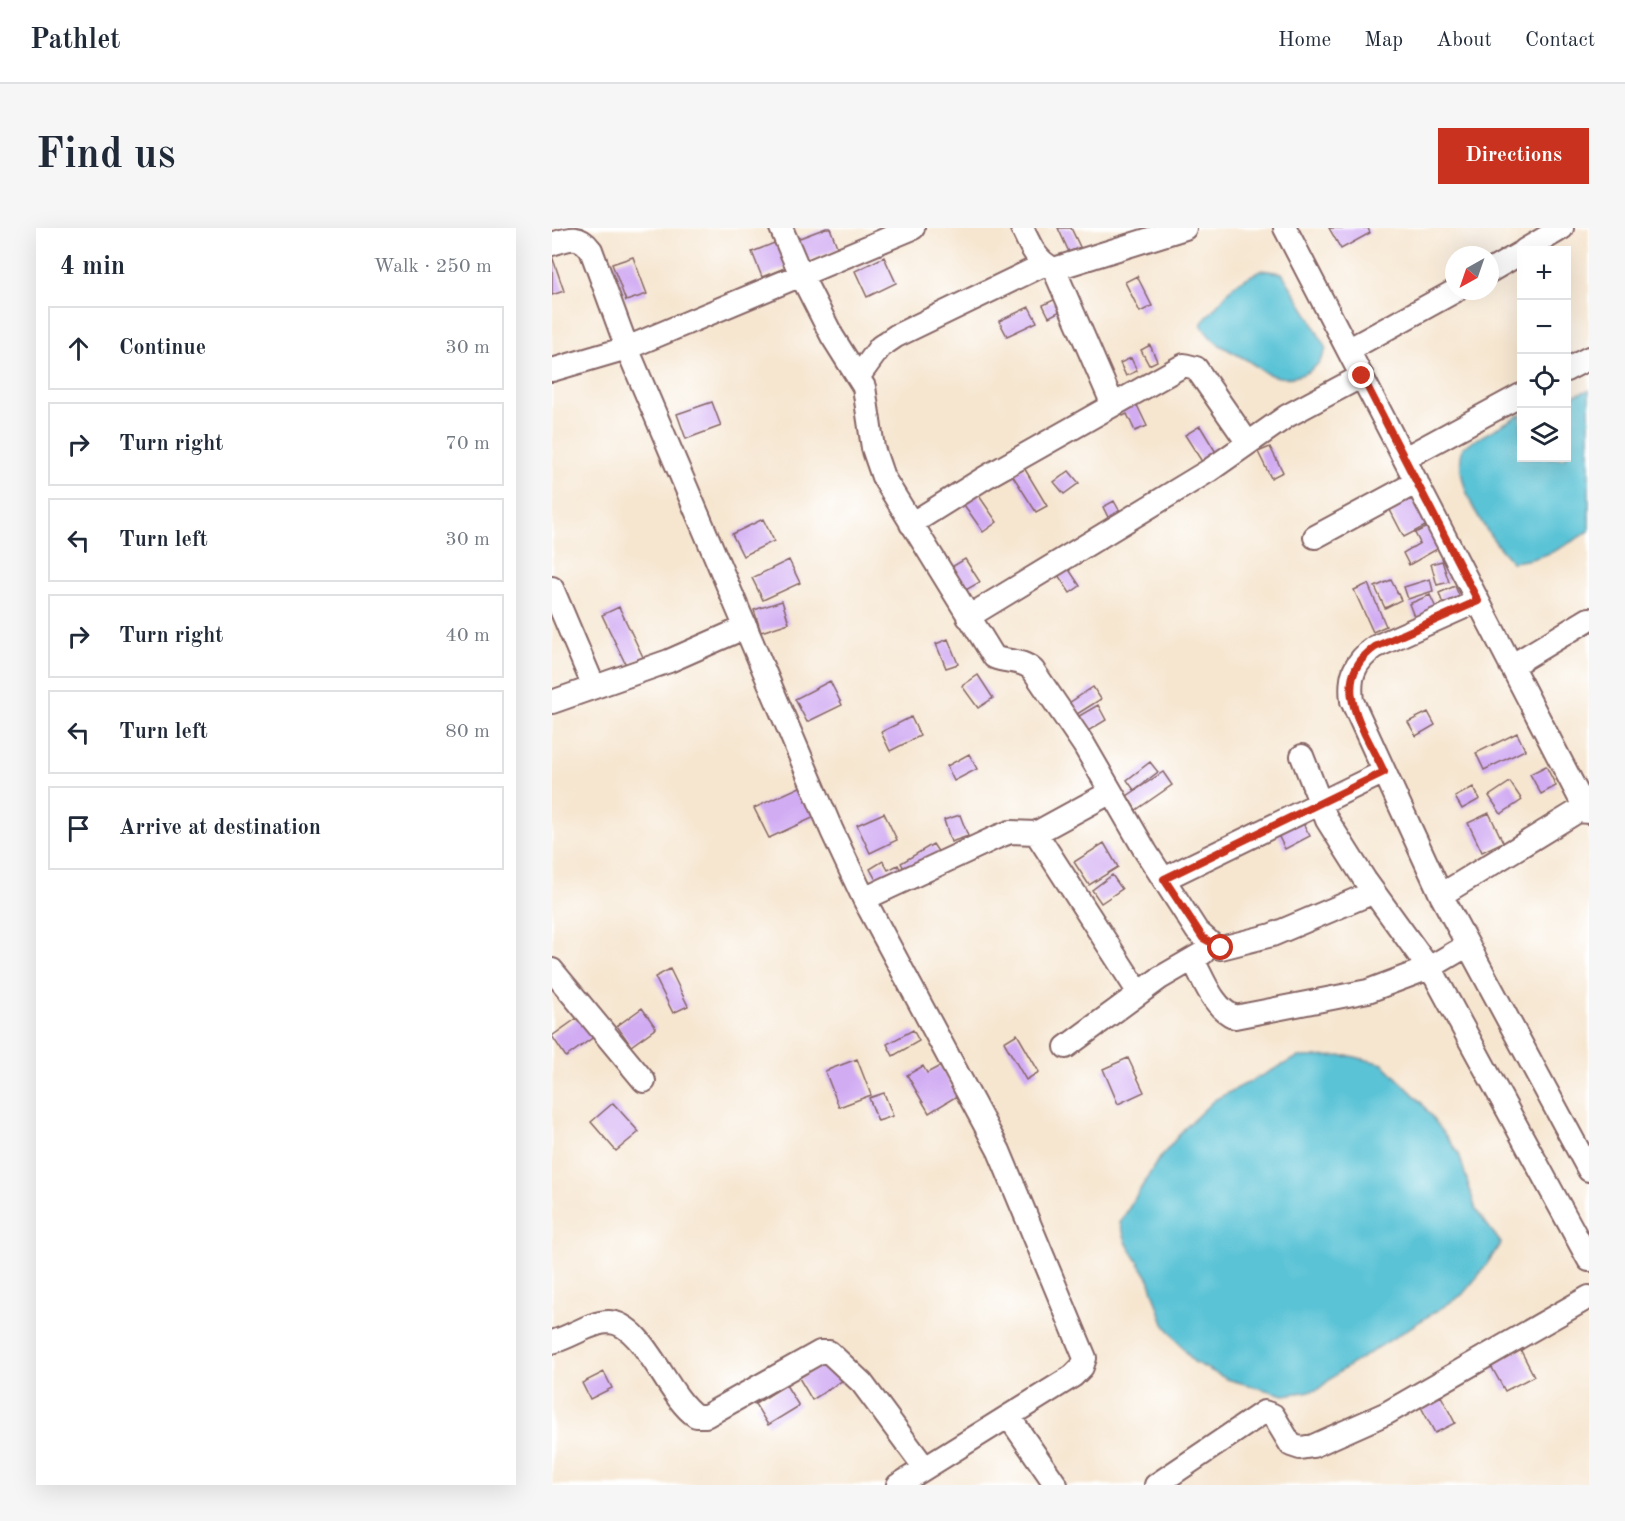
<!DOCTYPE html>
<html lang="en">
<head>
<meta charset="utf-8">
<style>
  :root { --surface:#fff; --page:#f6f6f7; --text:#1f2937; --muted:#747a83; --line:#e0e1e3; --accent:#c8321e }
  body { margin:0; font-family:"Old Standard TT",serif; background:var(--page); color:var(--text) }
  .controls { position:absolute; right:18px; top:18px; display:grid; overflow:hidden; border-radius:0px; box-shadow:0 6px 24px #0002 }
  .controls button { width:54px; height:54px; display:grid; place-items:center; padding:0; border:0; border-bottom:2px solid var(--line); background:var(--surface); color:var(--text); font:30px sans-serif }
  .compass { position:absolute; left:893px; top:18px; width:54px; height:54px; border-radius:50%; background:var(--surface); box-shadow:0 6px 24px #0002; rotate:220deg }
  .stop { position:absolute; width:18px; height:18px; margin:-14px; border:4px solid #c8321e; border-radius:50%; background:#fff }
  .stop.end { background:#c8321e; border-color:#fff; box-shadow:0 2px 6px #0008 }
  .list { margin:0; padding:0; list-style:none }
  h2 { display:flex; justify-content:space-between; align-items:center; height:78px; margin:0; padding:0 24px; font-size:26px }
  h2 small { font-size:20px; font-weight:400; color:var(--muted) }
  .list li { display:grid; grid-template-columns:39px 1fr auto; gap:18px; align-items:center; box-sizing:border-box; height:84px; margin:0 12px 12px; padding:0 12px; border:2px solid var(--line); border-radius:0px }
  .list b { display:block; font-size:22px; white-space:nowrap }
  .list em { font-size:20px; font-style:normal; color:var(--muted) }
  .icon { flex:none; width:33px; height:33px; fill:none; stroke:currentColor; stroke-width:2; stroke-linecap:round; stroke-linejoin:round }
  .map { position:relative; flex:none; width:1037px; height:1257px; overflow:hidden; border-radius:0px }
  header { display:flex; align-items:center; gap:36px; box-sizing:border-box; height:84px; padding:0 30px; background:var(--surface); border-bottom:2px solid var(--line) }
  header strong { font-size:28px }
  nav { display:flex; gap:33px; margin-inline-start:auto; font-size:21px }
  .intro { display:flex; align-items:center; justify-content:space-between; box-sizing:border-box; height:144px; padding:0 36px }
  h1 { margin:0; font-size:42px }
  .button { padding:15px 27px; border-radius:0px; background:var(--accent); color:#fff; font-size:21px; font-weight:700 }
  main { display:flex; gap:36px; padding:0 36px }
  aside { flex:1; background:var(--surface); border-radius:0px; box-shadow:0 6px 24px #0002 }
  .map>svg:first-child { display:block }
  .water { fill:#5ac3d6; stroke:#527180; stroke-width:1.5 }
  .building { fill:#d1acf3 }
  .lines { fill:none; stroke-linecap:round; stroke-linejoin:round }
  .street-casing { stroke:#866565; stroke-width:26 }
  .street { stroke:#fff; stroke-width:22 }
  .route { stroke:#c8321e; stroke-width:8 }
</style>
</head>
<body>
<header>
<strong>Pathlet</strong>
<nav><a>Home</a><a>Map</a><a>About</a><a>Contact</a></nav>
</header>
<div class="intro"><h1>Find us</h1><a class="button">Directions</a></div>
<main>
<aside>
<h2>4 min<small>Walk · 250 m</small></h2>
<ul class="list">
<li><svg class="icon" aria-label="ahead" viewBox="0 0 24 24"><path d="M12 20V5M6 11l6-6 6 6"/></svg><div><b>Continue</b></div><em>30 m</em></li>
<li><svg class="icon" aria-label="right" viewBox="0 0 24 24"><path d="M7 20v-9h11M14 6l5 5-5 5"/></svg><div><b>Turn right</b></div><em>70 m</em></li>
<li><svg class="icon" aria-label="left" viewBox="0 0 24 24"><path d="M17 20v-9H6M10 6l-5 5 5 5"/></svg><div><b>Turn left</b></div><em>30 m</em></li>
<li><svg class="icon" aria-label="right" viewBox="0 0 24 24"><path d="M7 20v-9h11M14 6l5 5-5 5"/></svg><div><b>Turn right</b></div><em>40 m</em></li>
<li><svg class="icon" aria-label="left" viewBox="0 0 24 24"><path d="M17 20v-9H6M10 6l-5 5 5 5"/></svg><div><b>Turn left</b></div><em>80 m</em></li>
<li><svg class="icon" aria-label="arrive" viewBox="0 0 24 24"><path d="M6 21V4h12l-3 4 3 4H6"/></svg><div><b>Arrive at destination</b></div></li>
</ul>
</aside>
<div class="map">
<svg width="1037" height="1257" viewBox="0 0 1037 1257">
  <rect width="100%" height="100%" fill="#fff"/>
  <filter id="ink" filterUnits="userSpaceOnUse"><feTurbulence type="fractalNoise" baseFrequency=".0167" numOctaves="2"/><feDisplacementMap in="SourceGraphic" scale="12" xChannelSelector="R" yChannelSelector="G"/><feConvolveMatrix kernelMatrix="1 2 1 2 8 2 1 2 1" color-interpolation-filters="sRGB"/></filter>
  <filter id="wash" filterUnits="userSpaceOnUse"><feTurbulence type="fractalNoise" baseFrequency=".008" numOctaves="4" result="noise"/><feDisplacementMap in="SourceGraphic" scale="24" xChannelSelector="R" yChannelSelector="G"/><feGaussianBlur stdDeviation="1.35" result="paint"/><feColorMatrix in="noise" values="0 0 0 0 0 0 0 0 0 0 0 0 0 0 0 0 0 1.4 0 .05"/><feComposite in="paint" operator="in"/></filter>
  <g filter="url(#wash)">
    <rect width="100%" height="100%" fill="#f6e6d0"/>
    <path class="water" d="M709,42L730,45L757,88L774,121C766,146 738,156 714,145C707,142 702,136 695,132C675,120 661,118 649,96L682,57Z
      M1037,162V303C1010,320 993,331 960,334C936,308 899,256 911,219L969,186V230H1014L1015,169Z
      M799,828L831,836L869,874L907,926L924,982L949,1015L930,1043L910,1067L787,1144L765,1162L732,1167L675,1151L642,1134L612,1096L597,1051L575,1016L568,995L604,935L632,901L662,872L746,829Z"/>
    <g id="blocks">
      <path class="building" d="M274,0H278L286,21L254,33L245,11Z
        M506,0H519L528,19L517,24Z
        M777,0H816L818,5L789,21Z
        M225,14L235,39L210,49L200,24Z
        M0,28L12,63L0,67Z
        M81,29L95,66L74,73L60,36Z
        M332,29L344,55L315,69L303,43Z
        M585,48L600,78L588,84L573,54Z
        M508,69L514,80L497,89L491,77Z
        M477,79L485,94L455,108L447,93Z
        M598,117L605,133L597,137L589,122Z
        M579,130L585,143L574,148L568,135Z
        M582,171L595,198L583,203L575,186L571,188L567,178Z
        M160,174L169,198L134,211L125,186Z
        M648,198L668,231L654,240L633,207Z
        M718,219L731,244L719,250L706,224Z
        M471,238L495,278L484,284L459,245Z
        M517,243L527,255L512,266L502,254Z
        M425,265L445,294L431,304L410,274Z
        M860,270L875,297L852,309L838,282Z
        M562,273L572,291L560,297L551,279Z
        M211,291L222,313L191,328L180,306Z
        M875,299L887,320L857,337L851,325L868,315L863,305Z
        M413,331L428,354L412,363L398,340Z
        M237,332L248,355L211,372L200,350Z
        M890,333L897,354L885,357L879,336Z
        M516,340L528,358L518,365L506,347Z
        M878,351L881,363L856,371L852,359Z
        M839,352L849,372L833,380L823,359Z
        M816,356L834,398L821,404L802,362Z
        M903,358L909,372L892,379L887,365Z
        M878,367L885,382L863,391L857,376Z
        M230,373L237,395L209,404L202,382Z
        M67,379L91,429L74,437L50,387Z
        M396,411L406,436L394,440L384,416Z
        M426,447L441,470L426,480L410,458Z
        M278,453L290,477L255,494L243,471Z
        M541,459L549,471L522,488L514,477Z
        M546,477L554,492L531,506L522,491Z
        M876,484L883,497L864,508L856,494Z
        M359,489L368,508L338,523L329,504Z
        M965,505L973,522L932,542L924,525Z
        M417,526L425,541L402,553L395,538Z
        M598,534L606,544L582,562L575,552Z
        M994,538L1004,558L989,566L978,546Z
        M611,544L620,557L584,582L575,568Z
        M958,554L970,572L949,586L937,568Z
        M250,558L265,588L217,610L202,580Z
        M921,559L928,571L910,581L903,569Z
        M332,585L345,612L318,625L305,597Z
        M937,585L951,614L930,624L916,595Z
        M408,587L416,608L399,614L392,592Z
        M748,590L758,608L733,621L724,603Z
        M552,615L566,639L537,657L522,634Z
        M381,616L387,625L354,644L349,635Z
        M331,633L336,642L346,637L352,648L329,661L318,641Z
        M560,647L570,661L549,675L540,662Z
        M118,741L136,778L121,785L103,749Z
        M90,780L104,800L79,818L65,798Z
        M28,788L43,808L14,829L0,808Z
        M361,802L367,813L341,828L335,816Z
        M465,806L487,844L474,852L452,814Z
        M576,830L592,864L566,876L551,841Z
        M305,831L319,867L287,879L273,843Z
        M371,838L375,845L388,838L405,868L377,885L355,847Z
        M332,865L341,888L326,893L317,870Z
        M61,875L87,904L64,923L39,894Z
        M968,1121L982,1148L953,1163L938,1136Z
        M279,1130L293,1151L260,1172L247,1150Z
        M52,1144L60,1160L38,1171L30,1155Z
        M234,1157L247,1178L216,1197L203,1176Z
        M889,1168L903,1195L883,1205L869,1179Z"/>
    </g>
  </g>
  <g filter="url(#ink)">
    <use href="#blocks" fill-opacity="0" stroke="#866565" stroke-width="1.5"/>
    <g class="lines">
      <defs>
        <path id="street" d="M229,0L249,47L280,108L312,159L321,220L331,249L442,429C456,435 469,431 481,442L532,517L594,624L645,703L662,718L669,720L720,707L822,664
          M470,0C478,17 484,33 502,41L633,0
          M733,0L1034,582
          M0,16C18,10 27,6 39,22L75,120L280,603L312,671L447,923L533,1130L530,1139L521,1148L346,1257
          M973,22L1010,0
          M502,41L561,177
          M938,43L969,25
          M796,122L903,63
          M0,142L75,120L361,0
          M1014,142L1037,130
          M307,148L328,119L344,108L491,37
          M853,230L969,167
          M359,296L434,249L632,137L644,140L696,215
          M763,309L865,254
          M0,360L42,459
          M926,373L823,419C802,434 797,448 800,473L889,667L1037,942
          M416,389L658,242L735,188L810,148
          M959,438L1037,391
          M0,474L117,433L194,399
          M750,528L775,592L813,652L884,750L1037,1032
          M484,605L587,765
          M612,651L832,544
          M889,667L1026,583L1037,584
          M312,671L445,609L458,604L484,605L559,564
          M641,732C652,752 661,780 683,789L816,763L877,740L916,717
          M0,742L92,853
          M514,819L608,750L651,725
          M0,1114C18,1110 38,1094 57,1094C92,1095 115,1169 144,1188H154L268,1124H277L310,1155L373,1240
          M457,1189L504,1257
          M604,1257L712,1184L721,1187L739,1217L748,1220L761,1218L835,1185L1037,1069"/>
      </defs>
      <use href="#street" class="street-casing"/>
      <use href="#street" class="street"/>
    </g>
  </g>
  <g class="lines" filter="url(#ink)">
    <path class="route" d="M669,720L651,710L612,651L832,544C813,502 774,454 823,419L926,373L810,148"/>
  </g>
</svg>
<div class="controls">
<button>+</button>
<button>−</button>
<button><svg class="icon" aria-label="locate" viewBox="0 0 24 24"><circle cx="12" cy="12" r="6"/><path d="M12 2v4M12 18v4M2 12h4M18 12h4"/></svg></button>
<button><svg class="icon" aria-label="layers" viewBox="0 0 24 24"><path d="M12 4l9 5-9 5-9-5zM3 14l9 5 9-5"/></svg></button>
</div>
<svg class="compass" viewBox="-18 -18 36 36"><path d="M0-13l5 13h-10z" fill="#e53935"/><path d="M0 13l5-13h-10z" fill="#747a83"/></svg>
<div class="stop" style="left:669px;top:720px"></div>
<div class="stop end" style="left:810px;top:148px"></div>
</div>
</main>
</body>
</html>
